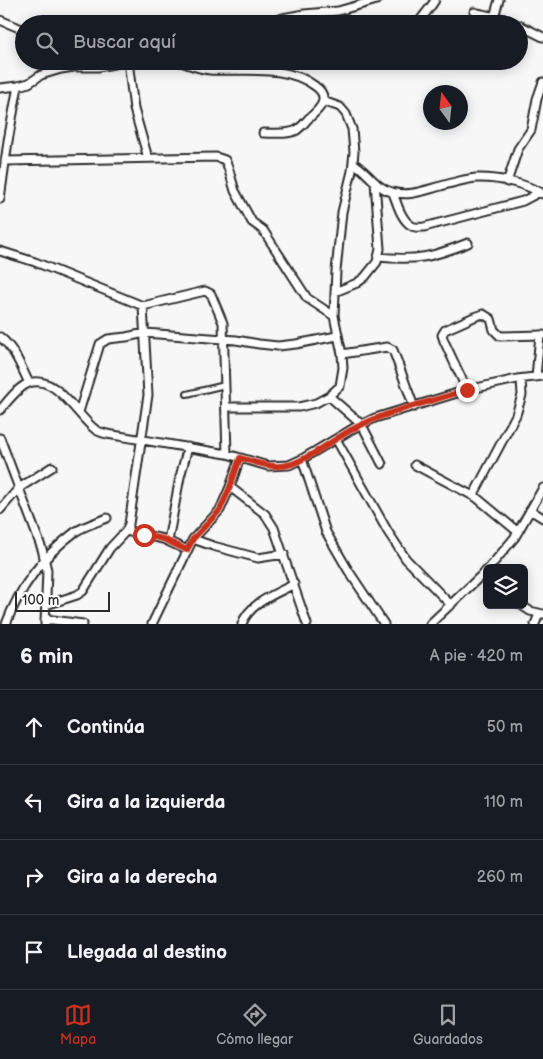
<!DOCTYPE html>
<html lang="es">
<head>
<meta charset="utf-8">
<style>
  :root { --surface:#171b24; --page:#20242c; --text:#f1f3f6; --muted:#9ea1a6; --line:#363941; --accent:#c8321e }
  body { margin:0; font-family:"Balsamiq Sans",sans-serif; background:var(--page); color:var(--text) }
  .controls { position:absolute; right:15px; bottom:15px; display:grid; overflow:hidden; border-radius:8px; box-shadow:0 2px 12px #0003 }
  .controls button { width:45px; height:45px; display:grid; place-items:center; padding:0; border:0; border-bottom:1px solid var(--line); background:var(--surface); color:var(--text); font:25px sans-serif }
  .compass { position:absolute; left:423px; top:85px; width:45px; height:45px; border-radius:50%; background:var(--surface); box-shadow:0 2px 12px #0003; rotate:345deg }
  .scale { position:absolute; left:15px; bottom:12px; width:95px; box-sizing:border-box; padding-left:5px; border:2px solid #2b2b2b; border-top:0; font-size:14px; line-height:18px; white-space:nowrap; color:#2b2b2b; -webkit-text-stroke:4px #fff; paint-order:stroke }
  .stop { position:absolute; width:15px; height:15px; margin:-11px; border:4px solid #c8321e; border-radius:50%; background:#fff }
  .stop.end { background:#c8321e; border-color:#fff; box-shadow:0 1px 5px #0008 }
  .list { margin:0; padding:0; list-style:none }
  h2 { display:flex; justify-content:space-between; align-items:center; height:65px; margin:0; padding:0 20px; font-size:21px }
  h2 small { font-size:16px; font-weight:400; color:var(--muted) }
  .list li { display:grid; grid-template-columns:32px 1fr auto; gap:15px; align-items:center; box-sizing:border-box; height:75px; padding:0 20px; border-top:1px solid var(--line) }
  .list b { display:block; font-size:19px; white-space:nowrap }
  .list em { font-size:16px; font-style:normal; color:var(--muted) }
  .icon { flex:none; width:28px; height:28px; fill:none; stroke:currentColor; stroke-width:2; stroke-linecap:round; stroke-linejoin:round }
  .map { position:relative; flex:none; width:543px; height:624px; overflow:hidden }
  .search { position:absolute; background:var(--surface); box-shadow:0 2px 12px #0003; left:15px; right:15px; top:15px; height:55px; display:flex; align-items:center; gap:12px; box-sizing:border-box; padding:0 18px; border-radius:28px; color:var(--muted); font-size:19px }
  .sheet { height:365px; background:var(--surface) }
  nav { display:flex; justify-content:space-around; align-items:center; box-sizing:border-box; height:70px; border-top:1px solid var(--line); background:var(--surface); font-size:14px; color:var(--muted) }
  nav a { display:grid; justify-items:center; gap:2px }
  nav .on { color:var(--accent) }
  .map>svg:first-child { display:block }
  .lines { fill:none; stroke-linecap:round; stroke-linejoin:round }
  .lane-casing { stroke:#2b2b2b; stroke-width:8 }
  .street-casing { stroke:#2b2b2b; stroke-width:11 }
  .lane { stroke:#fff; stroke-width:4 }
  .street { stroke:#fff; stroke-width:7 }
  .route { stroke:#c8321e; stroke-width:6 }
</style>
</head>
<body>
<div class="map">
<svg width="543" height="624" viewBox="0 0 543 624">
  <rect width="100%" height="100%" fill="#f7f7f7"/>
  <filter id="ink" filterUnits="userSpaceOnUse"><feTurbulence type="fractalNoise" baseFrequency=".02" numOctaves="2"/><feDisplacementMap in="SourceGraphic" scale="10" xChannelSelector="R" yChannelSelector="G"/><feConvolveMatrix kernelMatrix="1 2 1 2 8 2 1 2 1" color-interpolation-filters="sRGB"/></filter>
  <g filter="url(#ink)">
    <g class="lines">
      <defs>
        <path id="lane" d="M187,394L225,385"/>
        <path id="street" d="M474,12C489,16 503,17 516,24
          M494,17L499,0
          M0,20L24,30
          M267,24L283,18L304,14L338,11L377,0
          M418,24C423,15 430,9 435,0
          M519,25L543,37
          M128,61L134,109L148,158
          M177,61C188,64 199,69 210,70C245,72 286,64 315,86C332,98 319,110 308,119C305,123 301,127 297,130C287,135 273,133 263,133
          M0,88L18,86L29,83L41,75L61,69L74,67H98L129,61
          M5,161L216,157L225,160L228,167L235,191L252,222L263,230L307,298L334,316
          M353,163C368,171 375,188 392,192C409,197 425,190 441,186C452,183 464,179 476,178C496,177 525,183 543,194
          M507,182L518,149L531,130L537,99L543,82
          M393,193C397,203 401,220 412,226C415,228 420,227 424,227L523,201L540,192
          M0,199L8,141L18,86
          M0,251L35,262L143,306L205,291L211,294L223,323L227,454
          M378,257C417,261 432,257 468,243
          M335,292L357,283L365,277L377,262L380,249L375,182
          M0,337C15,349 21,367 29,383
          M342,354L387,347L393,350L414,407
          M536,377L540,335
          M467,390L444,341L442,335L445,330L474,317L483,314L491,319L494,330L500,336L543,335
          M329,396L362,425L382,464
          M226,407H299L316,403L329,396L340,386L343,368L342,354L334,316L336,271L342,212L352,171L354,152L352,129L346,114L340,107L323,101
          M0,410C8,401 18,387 29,383C57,374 77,417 96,430C99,432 103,433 107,434L227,454L268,466L289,465L302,459L354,428L375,418L467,390L517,379L543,376
          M79,412L100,344L108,339L126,337L145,333L236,340L259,344L278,346L296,344L337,336
          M0,438L42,549L47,570L45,624
          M336,439L388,532L406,559L451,605
          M302,459L326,532L348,570L384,624
          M415,465L477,498L518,532
          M230,487L265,514L274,528L307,624
          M473,496L516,415L522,395L521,379
          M0,510L19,488L52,467
          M530,510L543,518
          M126,531L163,539L187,550
          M193,539L213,546L258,558L284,554
          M168,541L180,477L188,447
          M489,568L515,537L543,488
          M46,605L77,595L83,591L110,548L126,531L129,524L148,395L143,306
          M521,605L530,611L543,614
          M45,619L83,624
          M6,624C20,587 43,556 75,532C84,526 97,522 107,518
          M152,624L193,539L220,510L230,487L240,458
          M242,624C249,603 276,594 294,584
          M430,624L487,570
          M535,624L539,614"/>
      </defs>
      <use href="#lane" class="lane-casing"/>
      <use href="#street" class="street-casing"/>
      <use href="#lane" class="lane"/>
      <use href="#street" class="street"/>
    </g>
  </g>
  <g class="lines" filter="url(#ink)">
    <path class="route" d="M144,535L163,539L187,550L193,539L220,510L230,487L240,458C256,462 272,469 288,465C307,461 336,437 355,428C390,410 430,402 467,390"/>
  </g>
</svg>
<div class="controls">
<button><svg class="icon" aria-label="layers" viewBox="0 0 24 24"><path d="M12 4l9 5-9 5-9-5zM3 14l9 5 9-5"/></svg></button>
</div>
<svg class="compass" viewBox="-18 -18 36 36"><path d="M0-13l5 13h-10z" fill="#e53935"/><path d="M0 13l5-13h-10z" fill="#9ea1a6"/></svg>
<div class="scale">100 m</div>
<div class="stop" style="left:144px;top:535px"></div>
<div class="stop end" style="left:467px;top:390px"></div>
<div class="search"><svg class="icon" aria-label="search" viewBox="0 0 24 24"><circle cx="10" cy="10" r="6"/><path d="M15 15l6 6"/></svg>Buscar aquí</div>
</div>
<section class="sheet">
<h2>6 min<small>A pie · 420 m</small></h2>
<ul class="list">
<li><svg class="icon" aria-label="ahead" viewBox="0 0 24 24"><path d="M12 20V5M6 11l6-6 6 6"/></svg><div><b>Continúa</b></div><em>50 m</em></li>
<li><svg class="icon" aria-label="left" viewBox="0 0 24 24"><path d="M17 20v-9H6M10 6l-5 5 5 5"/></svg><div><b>Gira a la izquierda</b></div><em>110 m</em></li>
<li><svg class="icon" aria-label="right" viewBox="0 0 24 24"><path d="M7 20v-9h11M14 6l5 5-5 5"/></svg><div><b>Gira a la derecha</b></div><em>260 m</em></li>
<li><svg class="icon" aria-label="arrive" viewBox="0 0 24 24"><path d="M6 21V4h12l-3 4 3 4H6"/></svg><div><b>Llegada al destino</b></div></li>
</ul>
</section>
<nav>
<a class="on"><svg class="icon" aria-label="map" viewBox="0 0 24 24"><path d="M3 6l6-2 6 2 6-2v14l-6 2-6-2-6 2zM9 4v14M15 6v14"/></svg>Mapa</a>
<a><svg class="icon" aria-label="directions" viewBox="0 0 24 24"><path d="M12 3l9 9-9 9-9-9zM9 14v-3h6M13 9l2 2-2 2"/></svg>Cómo llegar</a>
<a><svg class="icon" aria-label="saved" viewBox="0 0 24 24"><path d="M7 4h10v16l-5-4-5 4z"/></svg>Guardados</a>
</nav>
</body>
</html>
